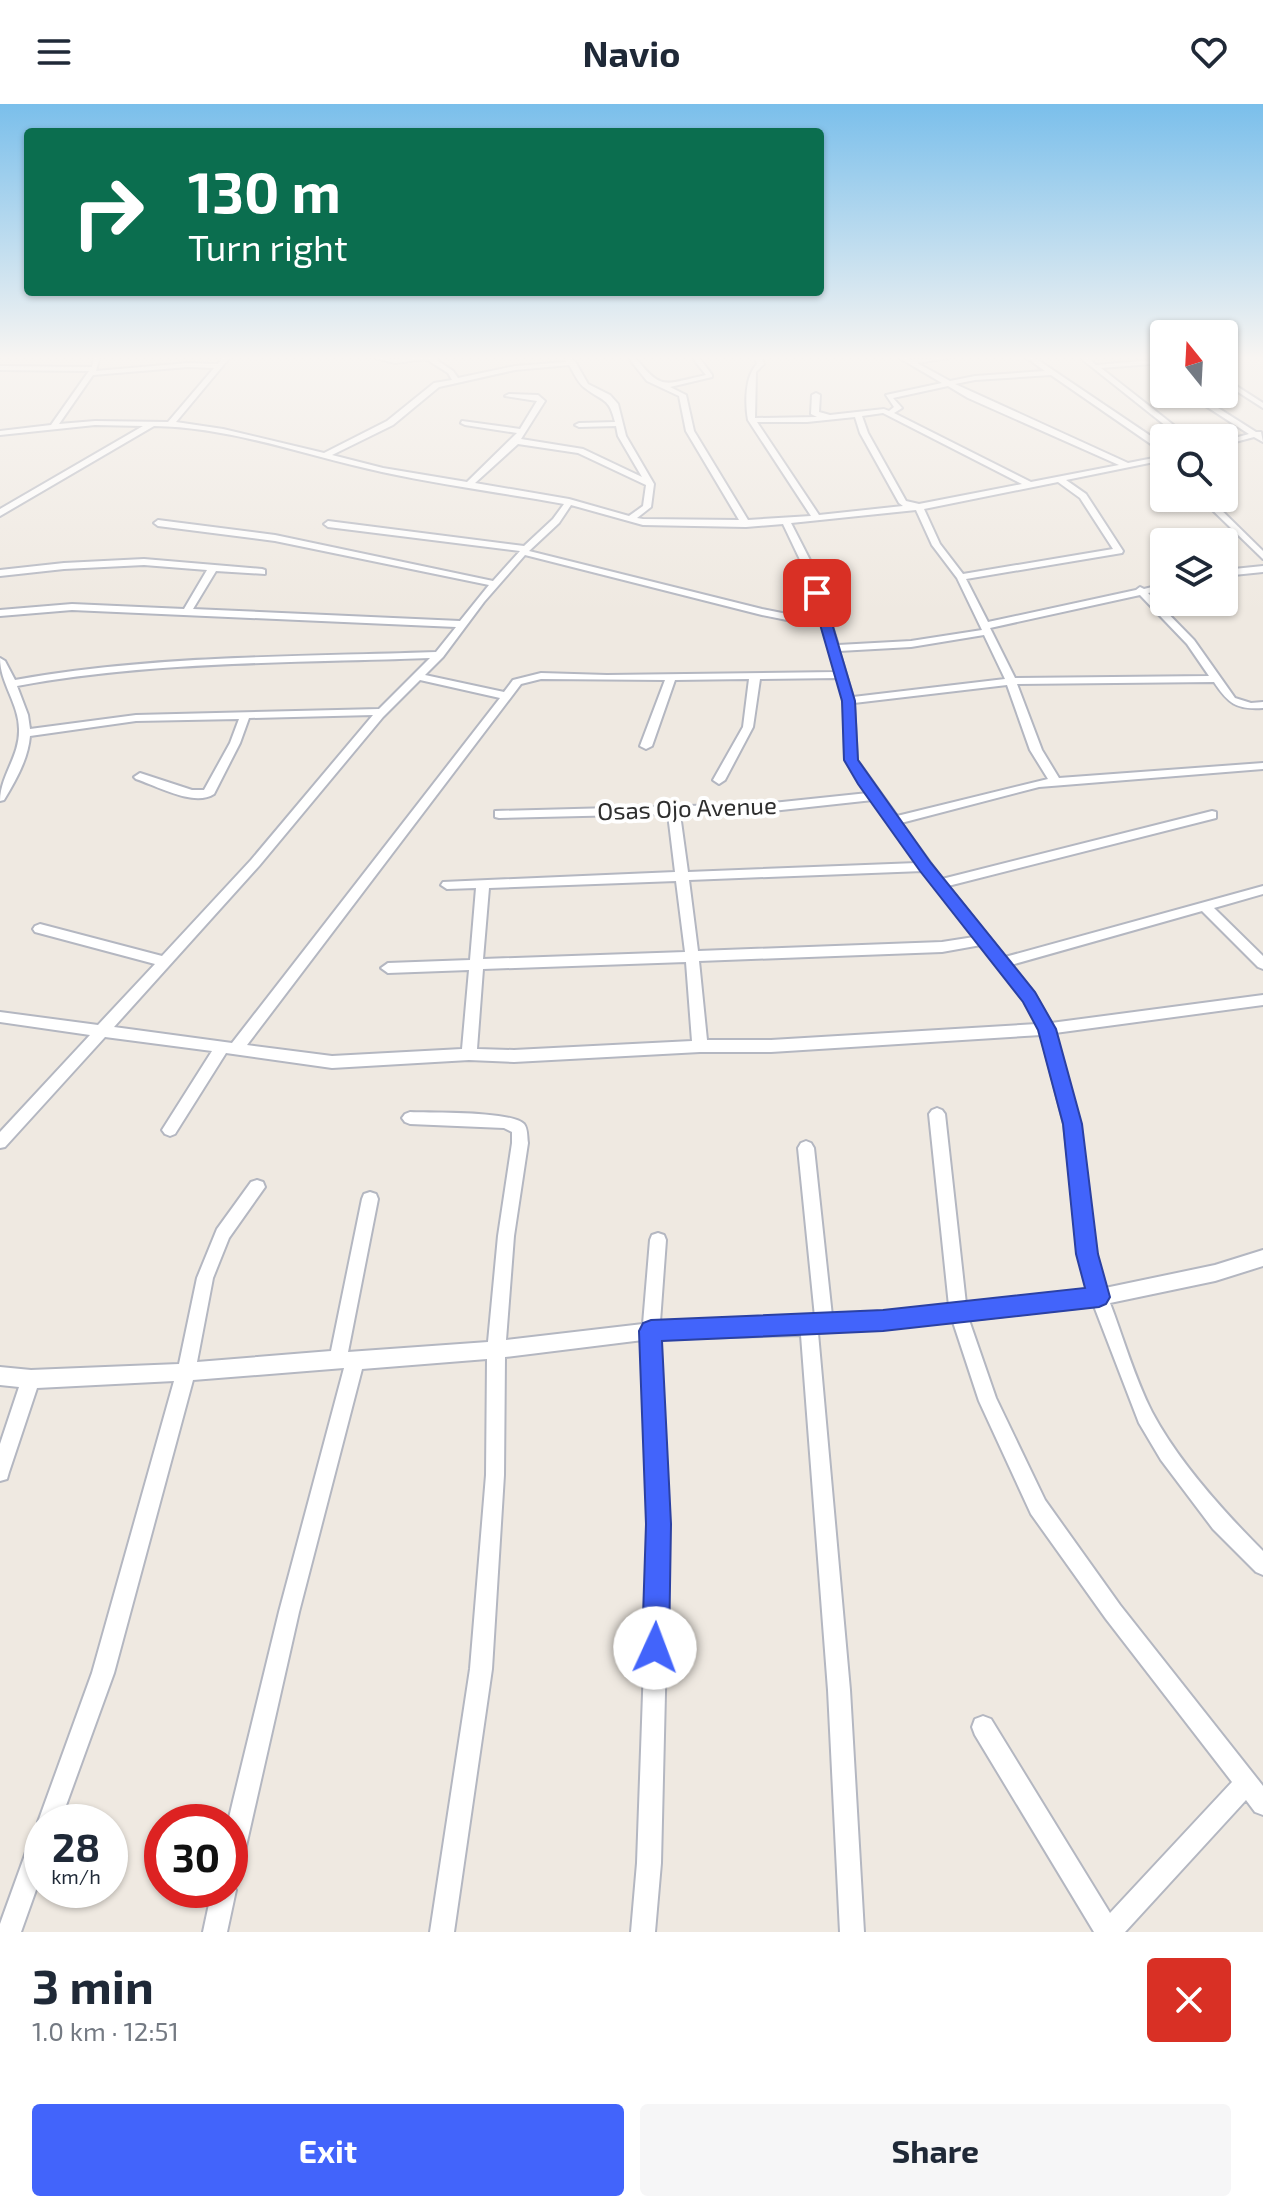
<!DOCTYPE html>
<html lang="en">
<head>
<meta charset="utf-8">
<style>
	:root { --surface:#fff; --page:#f6f6f7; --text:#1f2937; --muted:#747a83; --accent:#4264fb }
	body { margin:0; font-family:"Exo 2",sans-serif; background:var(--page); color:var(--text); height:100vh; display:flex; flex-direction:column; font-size:30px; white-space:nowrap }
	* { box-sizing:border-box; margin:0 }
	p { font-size:26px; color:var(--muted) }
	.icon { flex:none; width:44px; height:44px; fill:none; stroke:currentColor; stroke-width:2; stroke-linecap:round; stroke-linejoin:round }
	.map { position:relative; height:1828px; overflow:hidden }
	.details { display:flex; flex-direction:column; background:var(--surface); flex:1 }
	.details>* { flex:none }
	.guide { position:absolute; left:24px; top:24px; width:800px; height:168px; border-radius:8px; box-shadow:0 2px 6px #0004; background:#0b6e4f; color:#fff; overflow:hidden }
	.needle { width:52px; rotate:342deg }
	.controls { position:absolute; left:1150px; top:216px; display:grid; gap:16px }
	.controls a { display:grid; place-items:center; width:88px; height:88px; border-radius:8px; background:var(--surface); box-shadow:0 2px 6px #0004; font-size:40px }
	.speed { position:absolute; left:24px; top:1700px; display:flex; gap:16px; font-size:40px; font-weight:700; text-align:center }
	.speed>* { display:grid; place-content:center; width:104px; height:104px; border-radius:50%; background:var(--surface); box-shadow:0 2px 6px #0004; line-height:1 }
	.speed small { font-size:20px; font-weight:400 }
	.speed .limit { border:12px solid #d22; background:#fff; color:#111 }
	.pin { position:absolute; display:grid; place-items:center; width:68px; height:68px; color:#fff; margin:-34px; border-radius:16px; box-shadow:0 4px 12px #0006 }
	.me { position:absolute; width:88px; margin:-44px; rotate:2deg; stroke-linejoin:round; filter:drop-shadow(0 0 6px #0008) }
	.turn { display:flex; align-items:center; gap:28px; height:168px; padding:0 32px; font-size:36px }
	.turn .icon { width:104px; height:104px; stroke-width:2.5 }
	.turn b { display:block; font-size:56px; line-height:68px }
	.round { display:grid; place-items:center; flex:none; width:84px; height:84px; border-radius:8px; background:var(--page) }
	.summary { display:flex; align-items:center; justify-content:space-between; height:136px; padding:0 32px }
	h1 { font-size:48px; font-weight:700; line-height:60px }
	.primary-button { display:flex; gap:16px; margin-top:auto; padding:16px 32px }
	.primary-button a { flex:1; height:92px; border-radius:8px; background:var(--accent); color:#fff; font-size:32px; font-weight:700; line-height:92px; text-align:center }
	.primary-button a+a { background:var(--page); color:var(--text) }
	header { display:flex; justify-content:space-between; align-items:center; height:104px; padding:0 32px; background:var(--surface); font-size:36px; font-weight:700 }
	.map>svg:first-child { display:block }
</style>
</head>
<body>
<header><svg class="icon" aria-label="menu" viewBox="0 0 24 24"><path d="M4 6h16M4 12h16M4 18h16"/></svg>Navio<svg class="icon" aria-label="heart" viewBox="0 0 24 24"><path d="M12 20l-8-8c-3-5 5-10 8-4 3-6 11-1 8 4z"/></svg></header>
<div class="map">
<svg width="1263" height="1828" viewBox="0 0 1263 1828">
	<rect width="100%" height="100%" fill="#efe9e1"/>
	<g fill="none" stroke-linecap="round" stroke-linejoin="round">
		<defs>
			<g id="minor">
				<path d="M94,252H100L96,267L188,259L218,260L224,252H231L176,318L223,325L324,349L387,317L434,279L452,276L448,269L426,255L395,259L368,252L395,255L439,252L434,254L453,267L458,274L515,262L566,258L564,253L570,252L576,259L588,280L610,291L618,300L626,332L654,380L651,403L637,414L643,415L739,416L686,327L679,292L647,277L627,252H634C662,288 664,280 706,271L691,252H698L712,271V273L670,283L686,291L694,327L748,416L811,412L748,316C745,299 745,272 757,260L755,252H761L764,260L756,268L755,314L817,313L811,310L812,291L816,289L820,291L819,308L830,311L884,305L889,307L894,303L886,291L942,279L896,252H904L911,256L960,252L917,259L950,277L975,272L1045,267L1024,252H1032L1164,341V347H1161L1051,271L975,276L955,280L1128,359L1164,352V356L1066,376L1086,390L1123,447L1122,449L966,475L988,518L1136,486L1140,483L1144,485L1164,480V486L1148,489L1194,536L1235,594L1251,599L1263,598V604C1236,606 1228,599 1214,578L1017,580L1042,646L1059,674L1263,659V665L1039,683L901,719L942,775L1212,707L1216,708V714L948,782L1005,853L1263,782V790L1214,804L1263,852V865L1258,863L1202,807L1011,861L1034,889L1051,919L1263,891V901L1055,929L1080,1020L1095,1150L1105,1184L1215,1161L1263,1146V1162L1215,1177L1110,1199C1123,1233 1135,1275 1152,1308C1178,1357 1224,1408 1263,1447V1471L1256,1468L1213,1425L1161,1356L1139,1319L1094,1202L969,1216L996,1294L1045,1396L1120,1501L1263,1682V1711L1255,1708L1246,1696L1125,1828H1094L975,1631L972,1623L975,1615L983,1612L991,1615L1110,1809L1232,1678L1106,1515L1031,1410L979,1297L953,1218L818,1229L850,1586L864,1828H840L828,1586L801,1231L660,1235L669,1420L661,1759L655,1828H631L637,1759L649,1420L643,1236L505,1253L504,1371L492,1565L454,1828H430L470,1565L486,1371L487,1255L362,1265L299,1508L242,1760L238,1768L230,1772V1718H228L233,1697L279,1508L344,1264L193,1276L114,1569L60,1718H42V1769L21,1828H0V1820L30,1737L34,1729L41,1726L38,1718L92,1569L174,1277L37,1284L9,1368L7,1375L0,1377V1340L19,1283L0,1281V1263L31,1266L179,1260L197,1174L217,1125L251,1078L257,1076L263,1078L265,1083L229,1134L213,1174L197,1258L331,1247L362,1095L364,1090L370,1088L376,1090L378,1095L348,1248L488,1238L498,1132L512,1039V1028L504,1024L410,1020L405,1018L402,1014L405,1010L410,1008C432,1009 511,1007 524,1020C528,1025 527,1033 528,1039L514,1132L506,1236L643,1220L650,1136L652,1131L658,1129L664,1131L666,1136L660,1218L815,1213L798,1044L801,1039L806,1037L811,1039L814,1044L832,1212L949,1202L929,1010L932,1006L937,1004L942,1006L945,1010L966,1200L1089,1186L1079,1150L1064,1020L1041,931L771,948H700L514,958L469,956L332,964L226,949L175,1030L170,1032L165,1030L162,1026L212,947L105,933L5,1043L0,1044V1028L90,931L0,918V908L98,921L155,860L35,828L33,825L35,822L40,820L162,852L251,756L373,611L249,614L240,639L214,690C194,703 157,682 136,675L134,673L140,669L192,686H204L230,639L239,615L136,617L30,632C28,655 16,676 4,696L0,697C0,672 20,652 19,625C19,600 0,579 0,554L5,557L15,576C154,551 295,553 436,548L456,523L72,506L0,512V506L72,500L184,505L207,466L144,461L64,465L0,472V466L64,459L144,455L262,465L265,466V470L216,467L193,505L460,517L489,481L275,437L158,422L154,419L158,416L275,431L493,477L520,447L328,423L324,420L328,417L524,442L553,415L564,400C503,389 442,381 382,368C307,352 231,323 154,322L0,412V405L143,322L95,321L0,331V327L51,321L89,267L0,266V262L92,263ZM569,261C574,269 578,279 585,284C603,298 609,293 615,318L579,319L575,321L579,323L616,322L618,332L642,373L583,345L521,335L545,297L538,291L509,290L505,292L537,297L520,325L462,317L461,319L465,321L517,329L467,378L383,364L332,351L393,321L439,283L515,266ZM188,263L214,264L168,318L95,317L59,320L93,271ZM948,282L968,294L1119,361L1031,378L894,309L902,304L893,294ZM883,309L1022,380L919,400L906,397L868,329L862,312ZM855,313L860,329L899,399L903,402L819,411L757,318H807ZM518,340L578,349L646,381L643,402L629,412L569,395L475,379ZM1058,378L1080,394L1113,445L963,470L940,440L924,405ZM571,401L643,421L746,423L783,420L803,462L819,513H802L762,505L529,447L559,419ZM916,406L932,441L957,474L982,526L911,537L838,541L813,462L791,419ZM525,451L762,511L802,519H821L836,568L607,571L541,569L513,576L504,588L425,571L443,553L484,498ZM1140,491L1187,540L1209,572L1015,574L990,524ZM984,531L1005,575L853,593L839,547L911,543ZM430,554L379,605L136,611L30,625L28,611L17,582C154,557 292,559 430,554ZM838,574L844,597L845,656L868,689L763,700L495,707V713L499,714L668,710L675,768L443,778L441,781L447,785L476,784L470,856L388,859L381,864L388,869L469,866L462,945L332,952L247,941L521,580L541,575L665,576L640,642L646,645L652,642L675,576L749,575L743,623L713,676L719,680L725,676L753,623L760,575ZM420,576L500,594L232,939L114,923L259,762L383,613ZM1007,581L1030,646L1048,675L897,712L857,656L854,599ZM873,696L917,759L688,768L680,710L763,708ZM923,767L974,833L942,838L698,847L689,776ZM676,777L685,848L483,855L489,784ZM981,841L1024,897L1037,920L771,936H707L699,857L942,848ZM686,858L692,937L514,946L477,945L483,865Z"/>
				<polygon points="1078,252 1086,252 1096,261 1164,255 1164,259 1101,264 1190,334 1181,334"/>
				<polygon points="1224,274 1263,299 1263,304 1224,279"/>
				<polygon points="1187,290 1196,290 1256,328 1261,328 1263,338 1254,333 1224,341 1224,337 1249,330"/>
				<polygon points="1200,394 1209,394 1263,447 1263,455"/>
				<polygon points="1263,462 1263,468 1224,472 1224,466"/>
				<polygon points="230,1777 236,1786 227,1828 203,1828 212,1786 230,1786"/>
			</g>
		</defs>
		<!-- minor casing -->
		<use href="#minor" stroke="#b4b7c1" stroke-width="4"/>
		<!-- minor -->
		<use href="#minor" fill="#fff" fill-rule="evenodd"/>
	</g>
	<!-- sky -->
	<linearGradient id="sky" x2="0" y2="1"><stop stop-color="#7abfeb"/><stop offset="0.5" stop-color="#f8f5f2"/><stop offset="1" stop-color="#f8f5f2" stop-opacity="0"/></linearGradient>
	<rect width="1263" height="508" fill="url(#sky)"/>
	<!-- route -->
	<polygon fill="#4264fb" stroke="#2b41a3" stroke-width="2" points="817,485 823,489 855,597 858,656 931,759 1035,888 1056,925 1082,1020 1098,1150 1110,1193 1106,1200 1099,1203 883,1227 662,1237 671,1420 669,1544 665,1553 655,1557 646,1553 642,1544 646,1420 639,1227 643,1219 651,1216 883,1206 1085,1184 1076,1150 1063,1020 1038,926 1023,898 920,767 858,680 844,656 842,597 811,489"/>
	<g text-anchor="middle" stroke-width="8" stroke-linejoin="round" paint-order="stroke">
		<!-- street labels -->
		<g font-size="24" fill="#2e2e2e" stroke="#fff">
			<text transform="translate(687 705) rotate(-2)" y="8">Osas Ojo Avenue</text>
		</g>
	</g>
</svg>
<div class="controls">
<a><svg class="needle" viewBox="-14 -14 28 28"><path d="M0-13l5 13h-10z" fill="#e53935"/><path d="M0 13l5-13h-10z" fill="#747a83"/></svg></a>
<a><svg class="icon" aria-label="search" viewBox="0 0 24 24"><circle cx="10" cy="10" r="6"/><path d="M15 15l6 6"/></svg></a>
<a><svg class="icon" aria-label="layers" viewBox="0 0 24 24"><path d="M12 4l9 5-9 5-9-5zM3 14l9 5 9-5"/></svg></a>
</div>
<div class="speed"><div>28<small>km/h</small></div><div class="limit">30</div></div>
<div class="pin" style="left:817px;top:489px;background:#d93025"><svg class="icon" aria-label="arrive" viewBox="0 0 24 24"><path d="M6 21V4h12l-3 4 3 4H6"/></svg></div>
<svg class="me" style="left:655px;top:1544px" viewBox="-20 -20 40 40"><circle r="19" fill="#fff"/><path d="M0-13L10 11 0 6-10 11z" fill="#4264fb"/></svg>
<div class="guide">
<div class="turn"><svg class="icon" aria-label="right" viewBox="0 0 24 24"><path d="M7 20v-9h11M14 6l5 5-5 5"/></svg><div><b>130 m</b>Turn right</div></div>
</div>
</div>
<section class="details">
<div class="summary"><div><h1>3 min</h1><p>1.0 km · 12:51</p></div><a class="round" style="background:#d93025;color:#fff"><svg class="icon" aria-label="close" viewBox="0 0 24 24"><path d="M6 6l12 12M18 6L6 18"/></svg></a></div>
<div class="primary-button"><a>Exit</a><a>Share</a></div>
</section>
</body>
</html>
